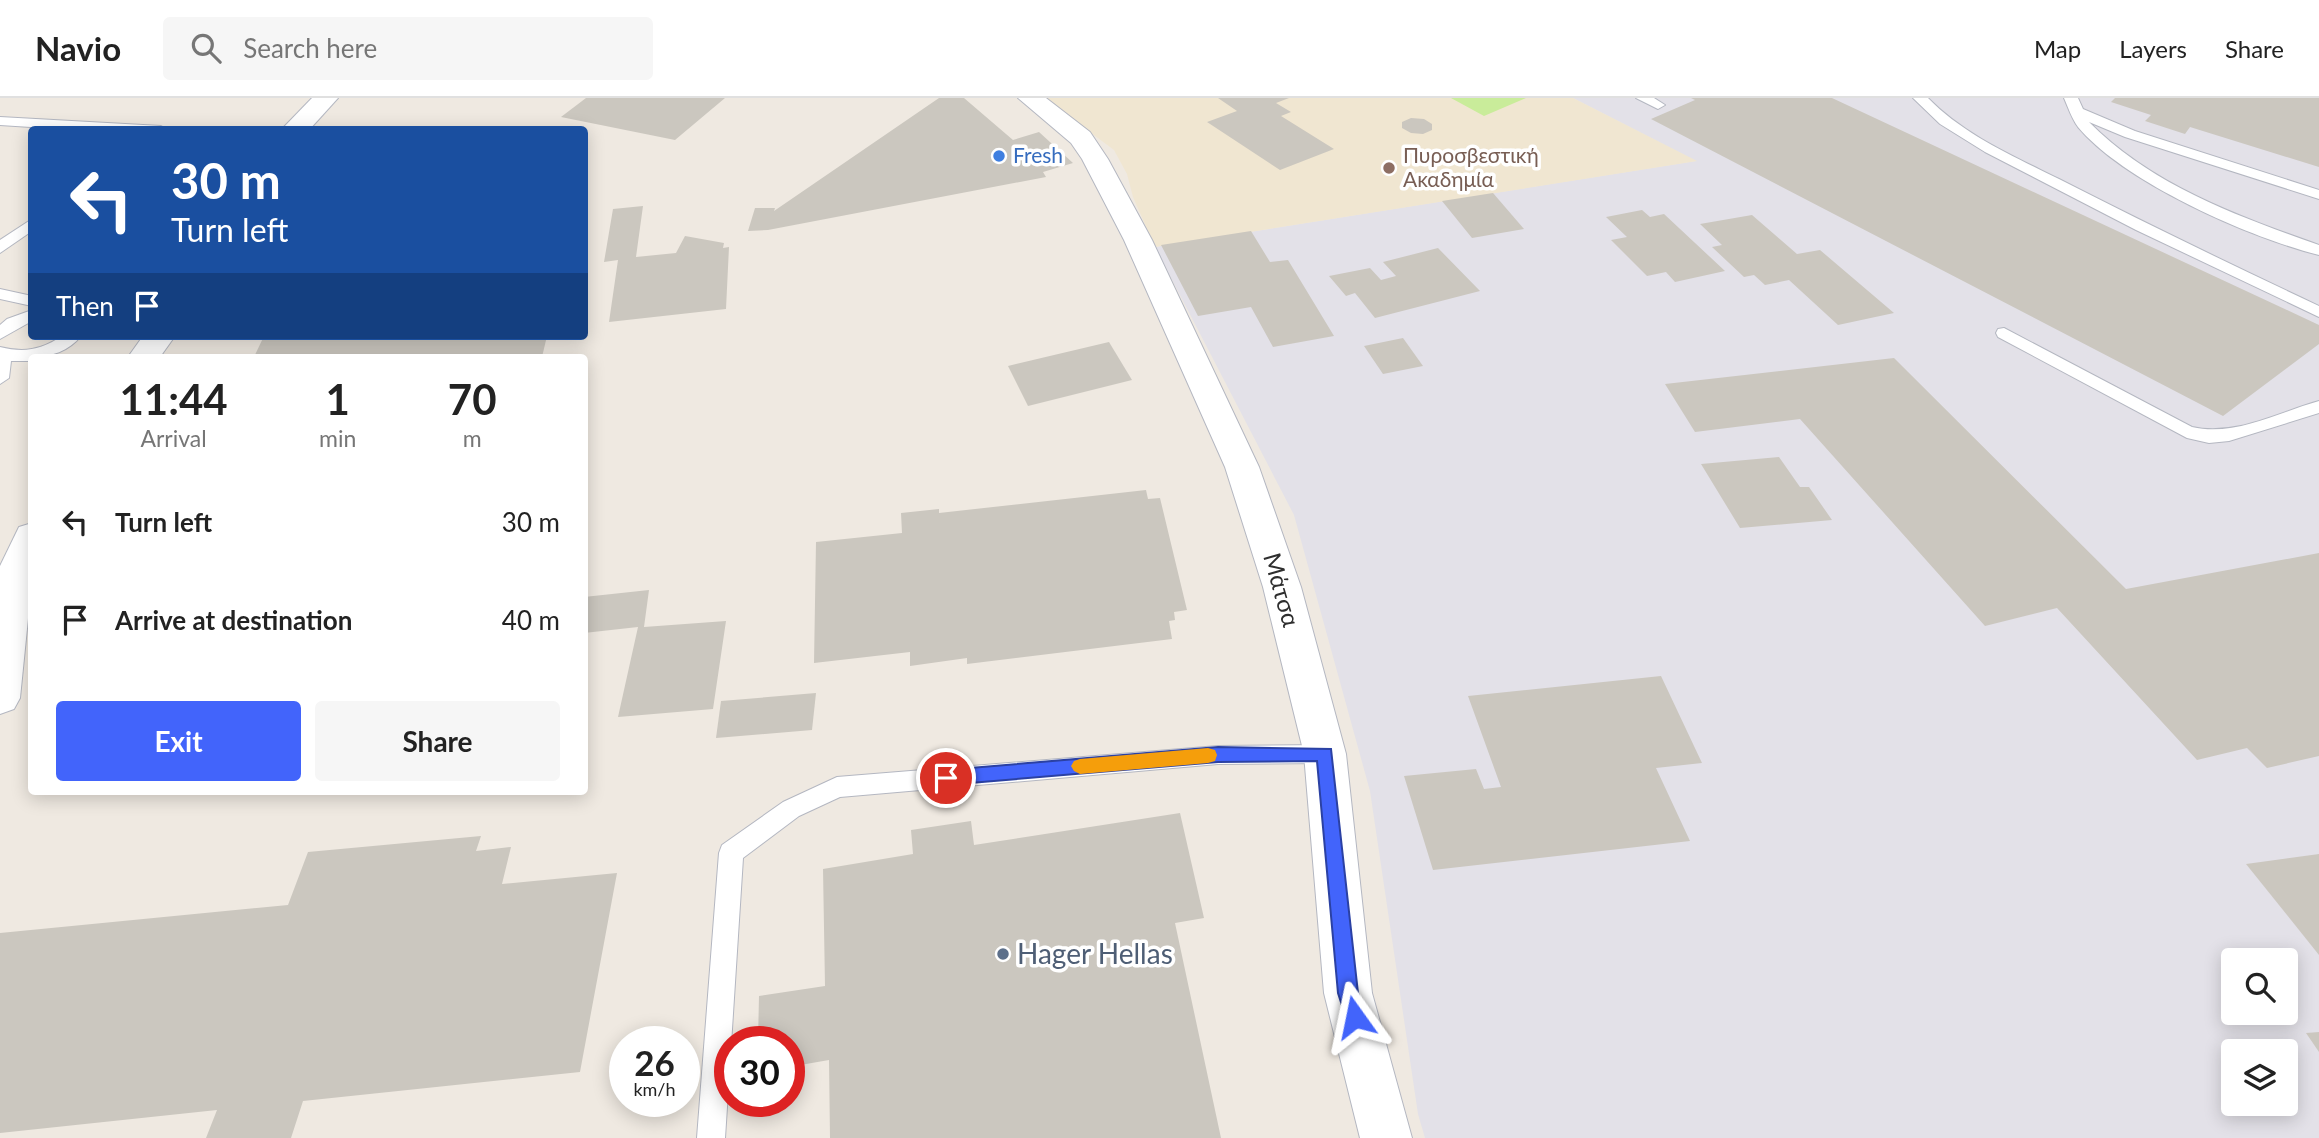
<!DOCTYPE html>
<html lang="en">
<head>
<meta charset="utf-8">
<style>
	:root { --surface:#fff; --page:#f6f6f6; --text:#222; --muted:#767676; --line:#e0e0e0; --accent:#4264fb }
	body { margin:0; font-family:Lato,sans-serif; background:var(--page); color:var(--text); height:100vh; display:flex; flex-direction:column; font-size:26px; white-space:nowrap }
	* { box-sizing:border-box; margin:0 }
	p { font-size:23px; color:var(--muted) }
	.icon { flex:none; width:38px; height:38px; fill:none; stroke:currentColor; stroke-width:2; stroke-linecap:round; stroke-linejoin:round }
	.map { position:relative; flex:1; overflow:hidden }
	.details { position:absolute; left:28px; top:256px; width:560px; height:441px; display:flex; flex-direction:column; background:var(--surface); border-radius:7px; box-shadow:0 4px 18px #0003 }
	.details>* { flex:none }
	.top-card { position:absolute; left:28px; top:28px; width:560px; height:214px; border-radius:7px; box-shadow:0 4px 18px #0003; background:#1a4fa0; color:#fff; overflow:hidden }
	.fabs { position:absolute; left:2221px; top:850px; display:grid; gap:14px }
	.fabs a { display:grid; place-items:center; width:77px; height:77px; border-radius:7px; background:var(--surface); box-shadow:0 4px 18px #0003; font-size:35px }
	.speed { position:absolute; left:609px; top:928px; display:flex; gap:14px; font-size:35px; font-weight:700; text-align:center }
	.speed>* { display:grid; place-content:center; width:91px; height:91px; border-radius:50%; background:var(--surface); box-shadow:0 4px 18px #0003; line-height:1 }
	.speed small { font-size:18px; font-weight:400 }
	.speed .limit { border:10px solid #d22; background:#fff; color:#111 }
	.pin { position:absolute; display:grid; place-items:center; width:60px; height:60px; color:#fff; margin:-30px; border:4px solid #fff; border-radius:50%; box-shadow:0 2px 7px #0007 }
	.me { position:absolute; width:77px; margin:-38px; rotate:348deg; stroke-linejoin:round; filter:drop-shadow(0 0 5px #0008) }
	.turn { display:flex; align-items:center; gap:24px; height:147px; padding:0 28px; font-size:32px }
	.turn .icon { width:91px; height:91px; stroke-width:2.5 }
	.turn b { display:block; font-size:49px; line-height:60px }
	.then { display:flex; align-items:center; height:66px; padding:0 28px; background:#0003; gap:14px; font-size:26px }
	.eta { display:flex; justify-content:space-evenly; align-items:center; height:119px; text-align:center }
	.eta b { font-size:42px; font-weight:700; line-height:49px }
	.primary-button { display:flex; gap:14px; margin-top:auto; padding:14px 28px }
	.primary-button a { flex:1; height:80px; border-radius:7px; background:var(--accent); color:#fff; font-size:28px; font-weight:700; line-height:80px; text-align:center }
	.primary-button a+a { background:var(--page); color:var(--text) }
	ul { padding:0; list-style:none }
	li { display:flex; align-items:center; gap:21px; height:98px; padding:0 28px }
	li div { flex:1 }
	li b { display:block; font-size:26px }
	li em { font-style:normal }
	header { display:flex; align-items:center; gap:42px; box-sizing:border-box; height:98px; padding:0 35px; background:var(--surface); border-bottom:2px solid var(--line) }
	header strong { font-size:33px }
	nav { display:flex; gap:38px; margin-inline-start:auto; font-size:24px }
	.search { width:490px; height:63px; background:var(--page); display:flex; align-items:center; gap:18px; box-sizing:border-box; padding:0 24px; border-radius:7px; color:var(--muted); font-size:26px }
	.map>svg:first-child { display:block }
</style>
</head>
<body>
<header>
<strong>Navio</strong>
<div class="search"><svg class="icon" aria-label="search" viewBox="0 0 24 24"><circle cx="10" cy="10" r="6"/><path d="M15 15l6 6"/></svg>Search here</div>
<nav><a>Map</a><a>Layers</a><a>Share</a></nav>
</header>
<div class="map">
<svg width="2319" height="1040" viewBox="0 0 2319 1040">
	<rect width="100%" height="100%" fill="#efe9e1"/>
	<!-- industrial -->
	<path fill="#e3e1e8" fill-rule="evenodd" d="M1573,0H2319V1040H1425L1418,1016L1370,693L1294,417L1155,149L1696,63ZM2233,863H2286V915H2233ZM2233,954H2286V1006H2233Z"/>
	<!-- education -->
	<polygon fill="#f0e6d1" points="1044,0 1573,0 1697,63 1155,149 1133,99 1127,76 1114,52"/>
	<!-- pitch -->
	<polygon fill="#c9ec9a" points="1451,0 1526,0 1484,18"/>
	<!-- building -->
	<g fill="#cbc7bf">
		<polygon points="586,0 725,0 675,42 561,19"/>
		<polygon points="939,0 964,0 1013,42 1039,34 1073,65 1043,74 1046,79 768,132 748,133 755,110 775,110 774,113"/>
		<polygon points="1218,0 1289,0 1276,5 1291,14 1281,18 1334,51 1280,72 1207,24 1237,13"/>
		<polygon points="1691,0 1832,0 2319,227 2319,246 2223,318 1651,21 1695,2"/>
		<polygon points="2115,0 2319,0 2319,69 2190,29 2185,36 2145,23 2151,17 2111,4"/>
		<polygon points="1411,20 1424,21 1432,26 1432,32 1423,36 1411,35 1402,30 1402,24"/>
		<polygon points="1493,95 1524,131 1472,140 1442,103"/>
		<polygon points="643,108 636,159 676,155 685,138 724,145 723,150 729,149 726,211 609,224 618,162 604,164 613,111"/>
		<polygon points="1642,112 1650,119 1664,116 1725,173 1675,184 1666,174 1647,178 1611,142 1627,139 1606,119"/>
		<polygon points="1752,117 1797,156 1820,152 1894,215 1838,227 1789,182 1765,187 1754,177 1744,179 1712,149 1722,147 1700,126"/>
		<polygon points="1251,133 1270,164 1288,162 1334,238 1273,249 1251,209 1198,218 1161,147"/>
		<polygon points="1438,150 1480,193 1375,220 1355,195 1346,198 1329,178 1370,170 1381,182 1396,178 1383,164"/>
		<polygon points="264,238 547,238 542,259 254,259"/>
		<polygon points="1403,240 1423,268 1383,276 1364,248"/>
		<polygon points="1109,244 1132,282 1028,308 1008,268"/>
		<polygon points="1894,260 2126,491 2319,455 2319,658 2267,670 2247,650 2197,662 2057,510 1985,528 1800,321 1695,334 1665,286"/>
		<polygon points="1779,359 1800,389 1809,389 1832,422 1740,430 1701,366"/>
		<polygon points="1146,392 1148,401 1160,400 1187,512 1174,514 1175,522 1169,523 1172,541 967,566 967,560 910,568 910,554 814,565 816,444 902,435 901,415 939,411 939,415"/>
		<polygon points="649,492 644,529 726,523 713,611 618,619 638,529 584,535 584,499"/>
		<polygon points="1661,578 1702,665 1656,670 1690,743 1433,772 1404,678 1476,671 1484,691 1501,689 1468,598"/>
		<polygon points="816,595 812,632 716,640 721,603"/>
		<polygon points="1180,715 1204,820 1175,825 1221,1040 830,1040 829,962 789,969 789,943 758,943 759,898 825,888 823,771 913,756 911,732 971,723 974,747"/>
		<polygon points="481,738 476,753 511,749 502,786 617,775 580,974 303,1003 291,1040 206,1040 217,1012 0,1035 0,835 288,807 308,754"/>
		<polygon points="2319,756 2319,857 2246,766"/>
		<polygon points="2319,934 2319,954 2306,935"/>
	</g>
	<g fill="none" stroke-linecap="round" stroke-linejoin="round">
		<defs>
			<g id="lane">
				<polygon points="1636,0 1654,0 1665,7 1658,11"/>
				<path d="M1913,0H1928C1964,37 2013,58 2059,81C2145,125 2232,167 2319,208V219L2136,132L1985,54L1940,26Z"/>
				<path d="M2064,0H2078L2083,11L2135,33L2319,92V101L2125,39L2089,24C2151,87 2237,118 2319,147V157C2250,140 2124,84 2078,29C2072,21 2068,9 2064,0Z"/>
				<polygon points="0,19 161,28 168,32 77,32 0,27"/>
				<polygon points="32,121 32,133 0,155 0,142"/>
				<polygon points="0,191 32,198 32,208 0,201"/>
				<polygon points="32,212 32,223 0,241 0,227 7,221"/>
				<path d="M2004,230L2192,329C2235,339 2279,314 2319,303V315L2229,343L2209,345L2187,340L1998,239L1996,235L1998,231Z"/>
				<path d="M62,238H81C69,253 51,259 32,259V263H11L9,280L0,286V249C24,255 41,252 62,238Z"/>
				<polygon points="1325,647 1333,649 1336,656 1333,663 1325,665 1218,666 840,699 799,718 743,760 725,1040 697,1040 719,755 722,747 783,704 837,679 1218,648"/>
			</g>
			<g id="street">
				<polygon points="312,0 338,0 309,32 281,32"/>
				<polygon points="1018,0 1046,0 1090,34 1108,61 1152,142 1259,369 1301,489 1346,656 1372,895 1412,1040 1360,1040 1324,895 1304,656 1263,489 1225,369 1124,142 1082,61 1071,45"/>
				<polygon points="143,238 175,238 160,259 128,259"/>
				<polygon points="32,425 32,481 20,600 14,611 0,616 0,468 19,429"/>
			</g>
		</defs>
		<!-- lane casing -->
		<use href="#lane" stroke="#b4b7c1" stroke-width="2"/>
		<!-- street casing -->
		<use href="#street" stroke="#b4b7c1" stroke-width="2"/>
		<!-- lane -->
		<use href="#lane" fill="#fff" fill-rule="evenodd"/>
		<!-- street -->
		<use href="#street" fill="#fff" fill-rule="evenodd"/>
	</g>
	<!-- route -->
	<polygon fill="#4264fb" stroke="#2b41a3" stroke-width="2" points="1218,649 1331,651 1358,895 1365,919 1362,926 1355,929 1348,926 1338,895 1317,663 1218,664 946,687 940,685 937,680 940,674 946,672"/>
	<!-- slow -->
	<polygon fill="#f59e0b" points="1208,650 1215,652 1217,657 1215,663 1208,665 1080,676 1074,673 1071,668 1074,663 1080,661"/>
	<!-- markers -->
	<circle fill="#3f7fe0" stroke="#fff" stroke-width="2.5" cx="999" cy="58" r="7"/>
	<circle fill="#8d6e63" stroke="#fff" stroke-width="2.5" cx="1389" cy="70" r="7"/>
	<circle fill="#5c6f8a" stroke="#fff" stroke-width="2.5" cx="1003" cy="856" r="7"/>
	<g text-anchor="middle" stroke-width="7" stroke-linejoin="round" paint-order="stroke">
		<!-- far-shop labels -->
		<g font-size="21" fill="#366cbe" stroke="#fff" text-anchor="start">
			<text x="1013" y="65">Fresh</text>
		</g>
		<!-- far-education labels -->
		<g font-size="21" fill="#785e54" stroke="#fff" text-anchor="start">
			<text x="1403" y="65">Πυροσβεστική<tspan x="1403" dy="24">Ακαδημία</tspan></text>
		</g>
		<!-- street labels -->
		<g font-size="24" fill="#2e2e2e" stroke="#fff">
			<text transform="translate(1281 492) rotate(74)" y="8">Μάτσα</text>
		</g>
		<!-- near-service labels -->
		<g font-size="28" fill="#4e5e75" stroke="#fff" text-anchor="start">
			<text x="1017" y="866">Hager Hellas</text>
		</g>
	</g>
</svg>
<div class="fabs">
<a><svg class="icon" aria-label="search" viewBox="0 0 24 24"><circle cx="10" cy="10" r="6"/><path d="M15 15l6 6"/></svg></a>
<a><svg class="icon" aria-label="layers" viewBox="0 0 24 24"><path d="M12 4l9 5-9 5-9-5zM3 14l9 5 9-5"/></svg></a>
</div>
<div class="speed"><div>26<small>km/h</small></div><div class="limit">30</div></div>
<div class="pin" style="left:946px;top:680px;background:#d93025"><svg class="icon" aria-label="arrive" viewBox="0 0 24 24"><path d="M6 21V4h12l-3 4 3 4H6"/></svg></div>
<svg class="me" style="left:1355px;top:919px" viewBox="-20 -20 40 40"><path d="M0-17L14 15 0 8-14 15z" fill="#4264fb" stroke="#fff" stroke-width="4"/></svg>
<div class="top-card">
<div class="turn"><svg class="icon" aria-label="left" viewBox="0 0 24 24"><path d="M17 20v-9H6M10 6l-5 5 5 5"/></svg><div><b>30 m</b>Turn left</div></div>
<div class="then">Then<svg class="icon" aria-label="arrive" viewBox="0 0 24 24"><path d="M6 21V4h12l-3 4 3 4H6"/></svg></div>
</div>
<section class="details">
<div class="eta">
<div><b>11:44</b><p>Arrival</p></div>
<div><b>1</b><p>min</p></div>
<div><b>70</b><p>m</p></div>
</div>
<ul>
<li><svg class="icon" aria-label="left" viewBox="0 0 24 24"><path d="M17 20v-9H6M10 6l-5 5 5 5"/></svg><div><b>Turn left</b></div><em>30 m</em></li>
<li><svg class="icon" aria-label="arrive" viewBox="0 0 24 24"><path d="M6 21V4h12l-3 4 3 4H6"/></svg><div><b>Arrive at destination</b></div><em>40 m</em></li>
</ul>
<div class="primary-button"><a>Exit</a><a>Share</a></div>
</section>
</div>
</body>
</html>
